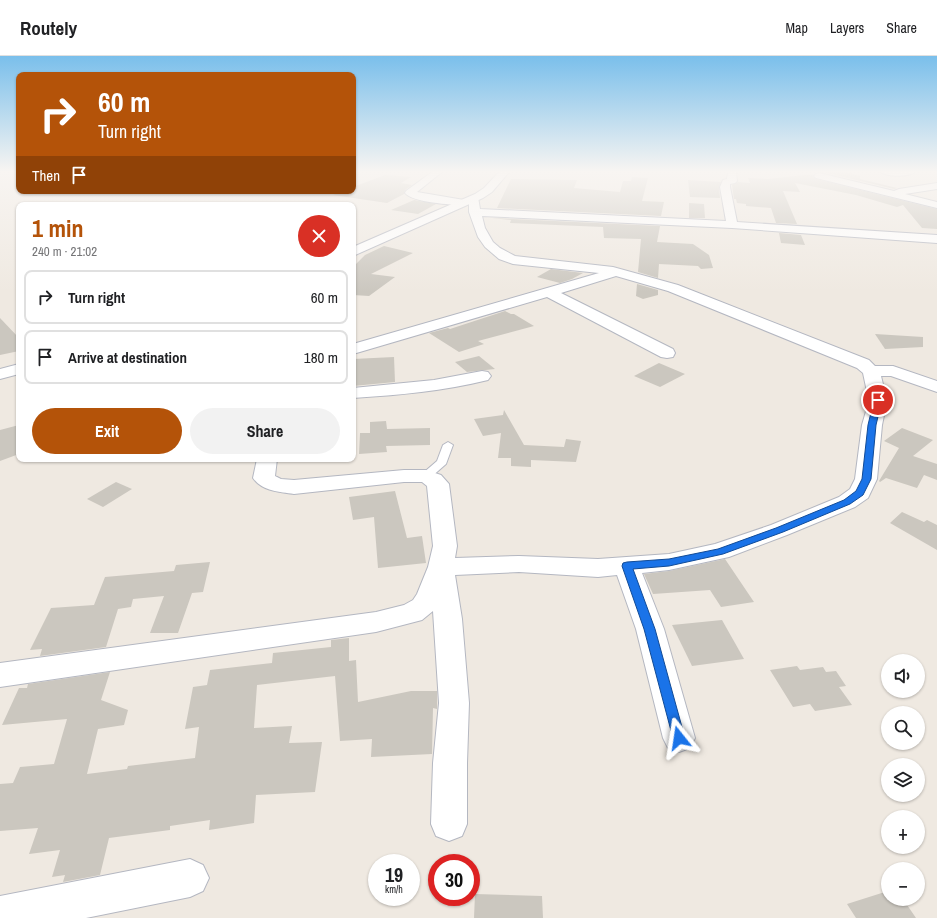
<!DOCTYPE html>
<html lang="en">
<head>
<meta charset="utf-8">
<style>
	:root { --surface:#fff; --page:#f2f2f2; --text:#202124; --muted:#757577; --line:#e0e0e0; --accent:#b45309 }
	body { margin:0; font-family:"Archivo Narrow",sans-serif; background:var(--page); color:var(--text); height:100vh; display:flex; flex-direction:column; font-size:15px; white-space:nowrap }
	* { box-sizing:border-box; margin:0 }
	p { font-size:13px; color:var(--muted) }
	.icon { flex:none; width:22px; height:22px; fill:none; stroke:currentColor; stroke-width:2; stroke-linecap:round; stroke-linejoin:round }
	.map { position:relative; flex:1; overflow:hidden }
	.side { position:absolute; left:16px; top:146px; width:340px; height:260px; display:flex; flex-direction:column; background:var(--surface); border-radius:8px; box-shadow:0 1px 3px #0004 }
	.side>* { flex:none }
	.banner { position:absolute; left:16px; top:16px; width:340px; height:122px; border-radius:8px; box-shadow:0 1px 3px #0004; background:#b45309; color:#fff; overflow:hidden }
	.buttons { position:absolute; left:881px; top:598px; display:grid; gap:8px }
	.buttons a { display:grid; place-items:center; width:44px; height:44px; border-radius:50%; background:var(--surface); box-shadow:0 1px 3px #0004; font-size:20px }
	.speed { position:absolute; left:368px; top:798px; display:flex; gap:8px; font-size:20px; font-weight:700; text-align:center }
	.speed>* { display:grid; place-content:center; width:52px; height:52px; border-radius:50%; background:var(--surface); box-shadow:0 1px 3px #0004; line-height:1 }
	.speed small { font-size:10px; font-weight:400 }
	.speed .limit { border:6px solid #d22; background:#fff; color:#111 }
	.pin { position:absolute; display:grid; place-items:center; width:34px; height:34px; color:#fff; margin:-17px; border:2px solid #fff; border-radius:50%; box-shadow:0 1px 4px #0007 }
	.me { position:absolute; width:44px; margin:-22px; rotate:345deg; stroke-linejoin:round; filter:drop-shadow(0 0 3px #0008) }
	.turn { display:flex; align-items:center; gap:14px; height:84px; padding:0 16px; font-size:18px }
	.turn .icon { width:52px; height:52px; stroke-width:2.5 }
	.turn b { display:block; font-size:28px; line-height:34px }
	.then { display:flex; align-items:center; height:38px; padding:0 16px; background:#0003; gap:8px; font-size:15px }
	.round { display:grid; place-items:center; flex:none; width:42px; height:42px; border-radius:21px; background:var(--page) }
	.overview { display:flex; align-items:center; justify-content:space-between; height:68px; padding:0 16px }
	h1 { font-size:24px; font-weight:700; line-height:30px; color:var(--accent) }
	.action { display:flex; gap:8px; margin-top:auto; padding:8px 16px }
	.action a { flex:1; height:46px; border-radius:24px; background:var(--accent); color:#fff; font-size:16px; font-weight:700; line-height:46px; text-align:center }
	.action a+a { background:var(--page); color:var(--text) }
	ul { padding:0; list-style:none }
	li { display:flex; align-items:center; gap:12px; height:54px; margin:0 8px 6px; padding:0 8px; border:2px solid var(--line); border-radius:8px }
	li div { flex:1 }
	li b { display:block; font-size:15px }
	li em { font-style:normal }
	header { display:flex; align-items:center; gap:24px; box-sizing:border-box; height:56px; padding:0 20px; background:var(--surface); border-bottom:1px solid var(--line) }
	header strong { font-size:19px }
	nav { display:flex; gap:22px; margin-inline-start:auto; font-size:14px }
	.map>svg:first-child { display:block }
</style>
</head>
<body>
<header>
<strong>Routely</strong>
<nav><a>Map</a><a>Layers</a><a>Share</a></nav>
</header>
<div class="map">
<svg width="937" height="862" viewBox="0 0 937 862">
	<rect width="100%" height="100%" fill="#efe9e1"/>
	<!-- building -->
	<g fill="#cbc7bf">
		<polygon points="823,116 846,116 860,120 860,123 897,132 894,133"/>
		<polygon points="814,118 812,120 816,123 937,153 937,173 922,172 903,149 897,151 856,139 795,127 800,136 783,135 797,168 776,167 771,152 746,150 746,148 737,147 736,143 734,143 732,129 738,126 750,127 748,122 768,123"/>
		<polygon points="385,119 411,121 401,127 412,129 405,134 404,138 387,147 333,139 343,135 353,135 353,131"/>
		<polygon points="632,121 648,122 642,145 664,146 661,160 497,152 511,123 577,124 574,132 620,136 623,125 631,125"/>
		<polygon points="688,124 721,126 719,131 720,142 690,141"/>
		<polygon points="414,144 436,148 418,158 391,154"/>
		<polygon points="689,147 704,148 705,162 689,162"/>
		<polygon points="492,162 660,170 657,186 693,188 709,199 713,212 701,213 698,210 659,208 658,222 638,216 641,183 604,182 603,171 510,167 511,164"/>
		<polygon points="779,177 801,179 805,189 781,187"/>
		<polygon points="384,190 413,197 371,218 395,221 369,240 353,239 353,211 365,199"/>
		<polygon points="551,213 583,217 572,223 560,227 537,221"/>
		<polygon points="637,228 658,234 658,239 643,243 636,240"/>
		<polygon points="505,255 511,258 514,258 534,270 478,285 484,288 459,296 429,277 448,272 450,273"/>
		<polygon points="0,262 19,282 19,295 0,299"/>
		<polygon points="875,278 923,281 923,291 885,293"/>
		<polygon points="479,300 495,313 467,316 455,306"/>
		<polygon points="394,301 395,326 353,330 353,303"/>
		<polygon points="659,307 685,318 660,331 634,320"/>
		<polygon points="504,354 524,389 564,391 566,383 581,385 576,406 531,404 531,411 511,410 511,402 498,402 501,377 483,380 474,363 503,359"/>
		<polygon points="386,365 387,373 430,372 430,389 386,390 387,396 359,398 360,377 370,377 370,366"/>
		<polygon points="19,369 19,398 0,405 0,374"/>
		<polygon points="902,372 933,384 913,400 937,408 937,424 924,419 917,432 886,422 880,426 879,425 899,392 884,385"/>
		<polygon points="116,426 132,433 103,451 87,443"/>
		<polygon points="395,435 407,482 422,480 426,507 378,512 374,461 353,464 349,441"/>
		<polygon points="902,456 924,466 927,464 937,469 937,494 890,467"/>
		<polygon points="725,503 754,546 721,551 710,534 653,538 644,518 669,515"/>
		<polygon points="210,506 203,536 192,537 178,577 150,577 164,540 133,543 131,551 118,553 106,591 40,600 42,593 30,594 51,552 94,549 105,521 174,515 176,509"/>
		<polygon points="722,564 744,603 692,610 672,569"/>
		<polygon points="349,582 349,605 356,604 358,646 411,635 437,635 437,653 433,652 432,698 371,701 372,683 340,685 335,620 257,629 254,672 292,670 289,687 322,686 315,736 256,739 254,767 209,774 210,764 170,770 170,774 109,782 100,819 63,826 65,819 52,821 60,794 29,798 38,772 0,775 0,728 13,727 20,711 54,708 67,663 2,669 19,632 27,632 28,628 110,616 101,644 128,654 124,669 98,673 87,718 127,713 128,710 195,702 199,671 185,673 193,631 207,629 210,614 272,607 273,597 331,591 331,584"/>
		<polygon points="797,610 800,614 823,611 826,616 836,615 846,630 839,631 852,649 815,655 810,648 793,651 770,614"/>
		<polygon points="888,835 888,843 903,843 916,862 856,862 847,848"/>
		<polygon points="475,838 542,840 543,862 474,862"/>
	</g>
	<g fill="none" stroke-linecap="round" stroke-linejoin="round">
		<defs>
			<polygon id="service" points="448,386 453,389 446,408 430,422 422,422 421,420 422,418 437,405 443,389"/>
			<g id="minor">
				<path d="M432,116H442L417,136L464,144L469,147L470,141H478L480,153L726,165L720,131L723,124L727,123L728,116H736L737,125L735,127L730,128V131L737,166L937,179V187L732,172L482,160L485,172L493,186L500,192L515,200L613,211L678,229L869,304L875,310H893L937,325V336L891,320H881L887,345L882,369L877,423L868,442L855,451L787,479L729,501L669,514L642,517L664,573L695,682L690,692L679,696L668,692L663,682L636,573L617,519L598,521L519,516L455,519L462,563L469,647L467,707V768L462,780L449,785L436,780L431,768L433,707L439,647L433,555L422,564L376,576L0,631V607L376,556L404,549L413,544L417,538L428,511L433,490L427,430L422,426H404L294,438C279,436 262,435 253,422L257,403H277L275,420L281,423L294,424L404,414H426L441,419L449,428L457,490L455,502L519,500L598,503L669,498L715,488L771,469L839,441L850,433L855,423L862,369L869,345L863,317L857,312L668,235L616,220L561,237L673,293L675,297L673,301L667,302L661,301L547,241L353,298V288L599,217L513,208L499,203L485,191L478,181L469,156V147L464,150C451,148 413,147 405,137L406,135Z"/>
				<path d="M881,116H915C909,121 887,121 881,116Z"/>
				<polygon points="819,117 894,135 899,133 937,127 937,133 905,138 937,146 937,152 816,122 814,120 816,118"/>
				<path d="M482,315L488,316L491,320L488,324C444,335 399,339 353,342V332L434,324Z"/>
				<polygon points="190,803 203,809 209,822 203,835 190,841 86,862 0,862 0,840"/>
			</g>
			<g id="tertiary">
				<polygon points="499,116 509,116 492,136 483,142 353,200 353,191 475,138 484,132"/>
				<polygon points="19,308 19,318 0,323 0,313"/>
			</g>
		</defs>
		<!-- service casing -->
		<use href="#service" stroke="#b4b7c1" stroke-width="2"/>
		<!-- minor casing -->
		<use href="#minor" stroke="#b4b7c1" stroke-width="2"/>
		<!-- tertiary casing -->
		<use href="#tertiary" stroke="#b4b7c1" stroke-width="2"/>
		<!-- service -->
		<use href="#service" fill="#fff" fill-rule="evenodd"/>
		<!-- minor -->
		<use href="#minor" fill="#fff" fill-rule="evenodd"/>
		<!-- tertiary -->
		<use href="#tertiary" fill="#fff" fill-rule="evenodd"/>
	</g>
	<!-- sky -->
	<linearGradient id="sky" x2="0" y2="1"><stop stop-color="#7abfeb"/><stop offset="0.49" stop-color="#f8f5f2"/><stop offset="1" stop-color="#f8f5f2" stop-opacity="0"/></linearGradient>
	<rect width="937" height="236" fill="url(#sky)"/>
	<!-- route -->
	<polygon fill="#1a73e8" stroke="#114b97" points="878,342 882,344 876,369 871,423 863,439 850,448 783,476 723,498 669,510 633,513 655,573 685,682 683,686 679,688 674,686 644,573 622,510 623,507 627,506 669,503 718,493 776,472 844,444 856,435 862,423 868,369 874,344"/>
</svg>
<div class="buttons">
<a><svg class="icon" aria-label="sound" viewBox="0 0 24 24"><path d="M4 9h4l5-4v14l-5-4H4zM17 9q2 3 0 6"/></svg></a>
<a><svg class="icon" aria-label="search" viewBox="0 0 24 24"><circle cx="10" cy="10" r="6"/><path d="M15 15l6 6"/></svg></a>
<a><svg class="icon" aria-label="layers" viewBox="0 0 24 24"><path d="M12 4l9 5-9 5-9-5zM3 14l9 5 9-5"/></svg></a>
<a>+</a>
<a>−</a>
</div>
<div class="speed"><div>19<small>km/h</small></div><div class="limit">30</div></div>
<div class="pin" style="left:878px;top:344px;background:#d93025"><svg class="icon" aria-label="arrive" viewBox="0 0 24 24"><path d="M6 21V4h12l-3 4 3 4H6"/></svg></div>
<svg class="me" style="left:679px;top:682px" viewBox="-20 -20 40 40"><path d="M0-17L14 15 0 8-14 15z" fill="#1a73e8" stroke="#fff" stroke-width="4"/></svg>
<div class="banner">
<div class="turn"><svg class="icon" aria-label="right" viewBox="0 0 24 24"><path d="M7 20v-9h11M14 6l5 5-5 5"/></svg><div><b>60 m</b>Turn right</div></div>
<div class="then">Then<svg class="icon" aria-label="arrive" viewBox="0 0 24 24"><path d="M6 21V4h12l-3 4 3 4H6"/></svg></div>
</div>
<section class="side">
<div class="overview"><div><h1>1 min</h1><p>240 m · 21:02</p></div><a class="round" style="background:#d93025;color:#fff"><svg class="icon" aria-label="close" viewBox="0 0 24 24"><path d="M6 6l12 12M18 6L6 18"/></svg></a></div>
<ul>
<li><svg class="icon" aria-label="right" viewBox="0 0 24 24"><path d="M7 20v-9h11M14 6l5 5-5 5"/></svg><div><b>Turn right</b></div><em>60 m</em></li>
<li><svg class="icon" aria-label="arrive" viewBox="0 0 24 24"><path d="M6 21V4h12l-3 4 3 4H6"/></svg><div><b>Arrive at destination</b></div><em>180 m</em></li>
</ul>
<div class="action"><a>Exit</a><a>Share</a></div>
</section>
</div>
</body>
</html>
